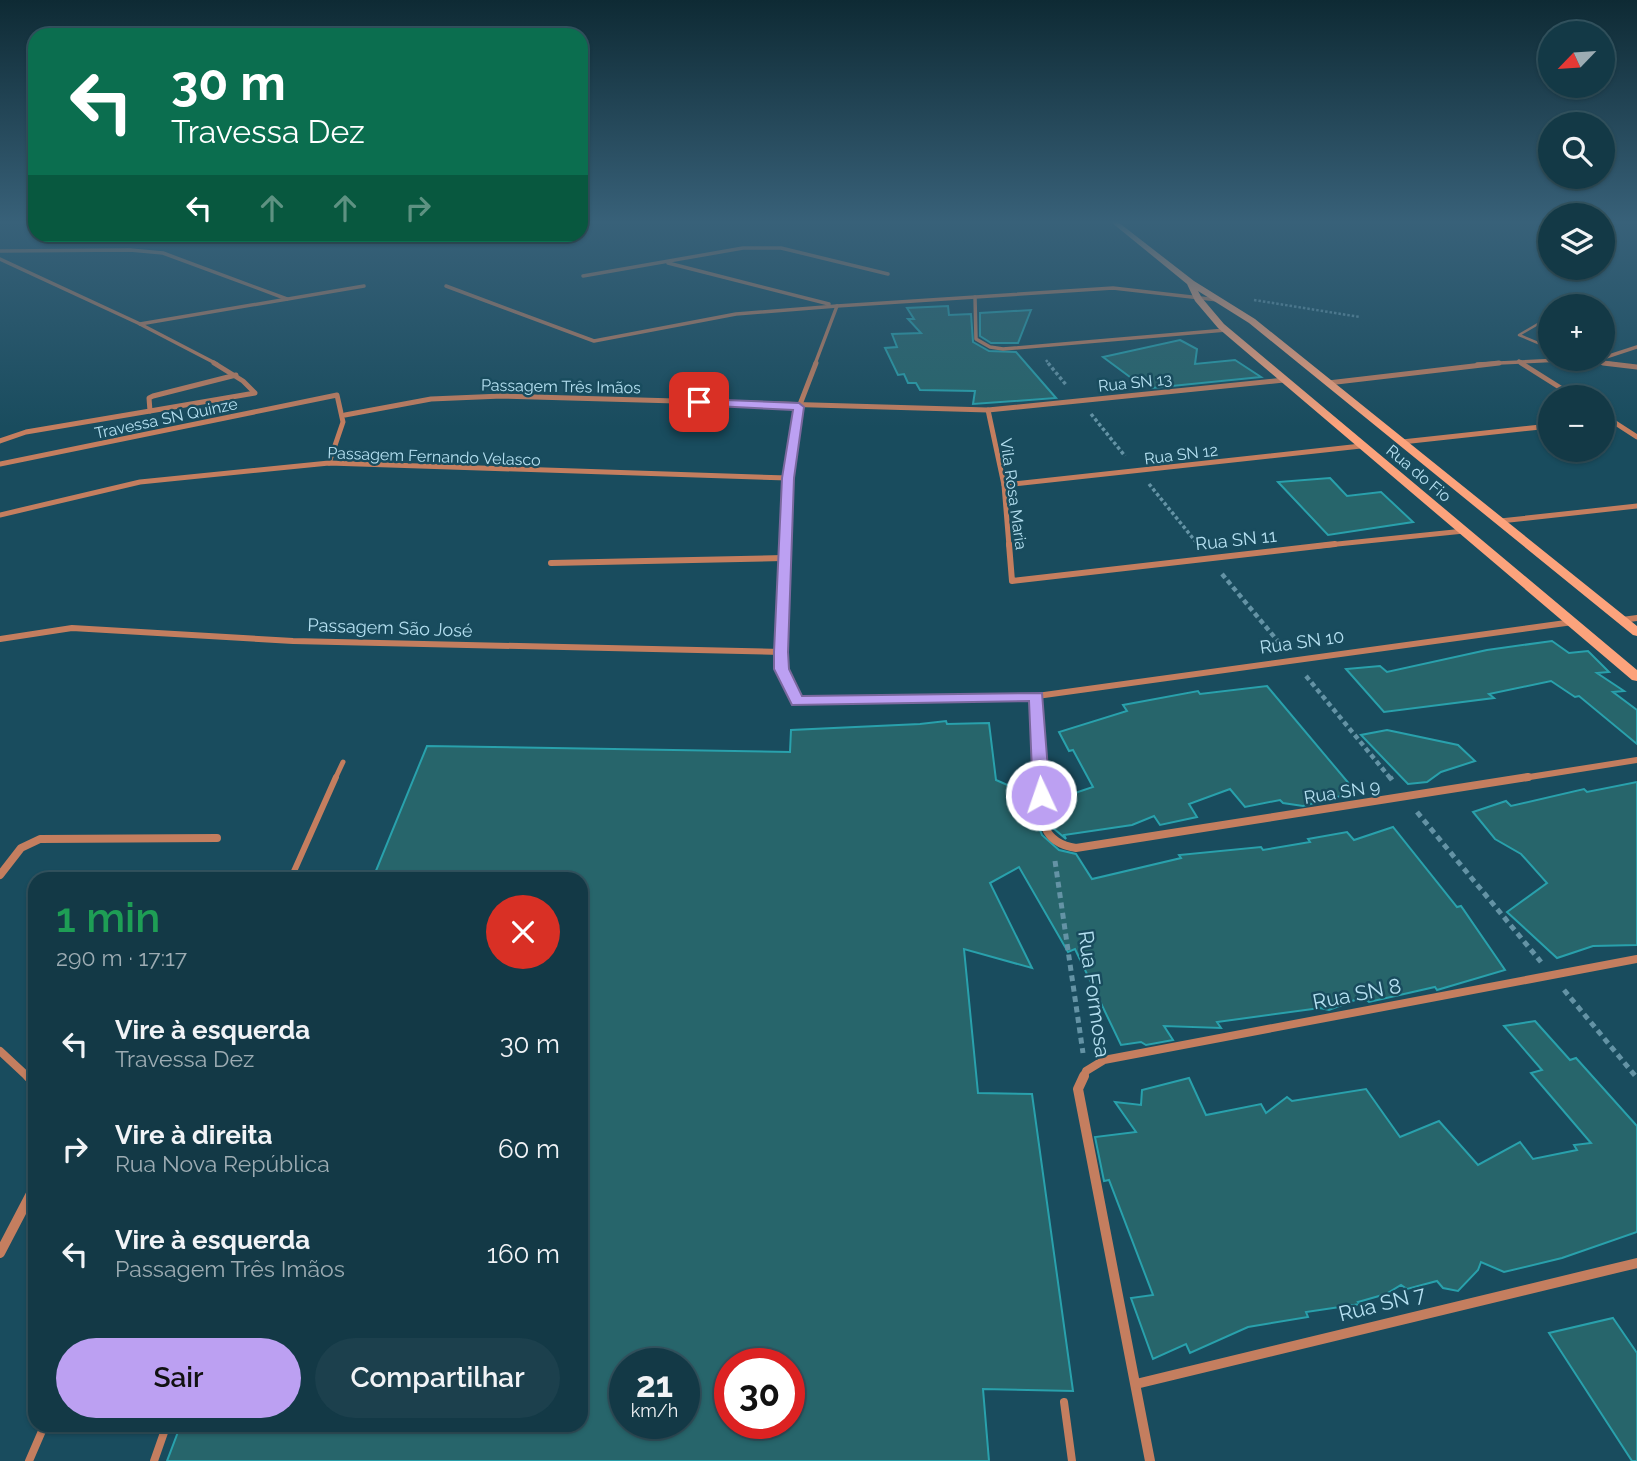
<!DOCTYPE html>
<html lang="pt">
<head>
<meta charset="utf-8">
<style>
	:root { --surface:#133946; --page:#1c404d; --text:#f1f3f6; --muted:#9dacb3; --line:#32535f; --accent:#bca0f2 }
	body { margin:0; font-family:Raleway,sans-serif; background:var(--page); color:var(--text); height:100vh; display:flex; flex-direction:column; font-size:26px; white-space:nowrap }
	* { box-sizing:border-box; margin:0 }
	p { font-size:23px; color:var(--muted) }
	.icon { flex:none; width:38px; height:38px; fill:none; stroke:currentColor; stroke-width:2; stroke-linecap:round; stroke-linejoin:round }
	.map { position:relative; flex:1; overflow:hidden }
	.panel { position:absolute; left:28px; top:872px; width:560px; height:560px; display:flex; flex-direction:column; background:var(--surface); border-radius:21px; box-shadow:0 2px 5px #0004,0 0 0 2px var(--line) }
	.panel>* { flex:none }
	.hud { position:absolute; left:28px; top:28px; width:560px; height:214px; border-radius:21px; box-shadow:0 2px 5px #0004,0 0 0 2px var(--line); background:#0b6e4f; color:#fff; overflow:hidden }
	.needle { width:46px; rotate:245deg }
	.controls { position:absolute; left:1538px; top:21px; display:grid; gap:14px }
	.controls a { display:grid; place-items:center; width:77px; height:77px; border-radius:50%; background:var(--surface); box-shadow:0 2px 5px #0004,0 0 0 2px var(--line); font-size:35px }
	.speed { position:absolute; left:609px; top:1348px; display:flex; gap:14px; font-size:35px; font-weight:700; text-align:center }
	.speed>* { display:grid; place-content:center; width:91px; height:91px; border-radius:50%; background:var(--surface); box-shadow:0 2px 5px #0004,0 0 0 2px var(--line); line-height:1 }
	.speed small { font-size:18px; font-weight:400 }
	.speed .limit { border:10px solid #d22; background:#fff; color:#111 }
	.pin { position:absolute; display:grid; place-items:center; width:60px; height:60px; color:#fff; margin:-30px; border-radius:14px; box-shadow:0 4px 10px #0006 }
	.me { position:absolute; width:77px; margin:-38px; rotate:357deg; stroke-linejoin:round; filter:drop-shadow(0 0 5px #0008) }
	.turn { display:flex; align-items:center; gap:24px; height:147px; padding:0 28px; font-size:32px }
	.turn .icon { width:91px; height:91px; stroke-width:2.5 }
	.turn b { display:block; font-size:49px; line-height:60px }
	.lanes { display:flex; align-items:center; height:66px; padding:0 28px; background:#0003; justify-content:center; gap:35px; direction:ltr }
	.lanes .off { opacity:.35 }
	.round { display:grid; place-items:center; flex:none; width:74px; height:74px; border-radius:37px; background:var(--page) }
	.headline { display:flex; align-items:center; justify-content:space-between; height:119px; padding:0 28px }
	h1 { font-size:42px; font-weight:600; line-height:52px; color:#1e9e55 }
	.button { display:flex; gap:14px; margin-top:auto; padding:14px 28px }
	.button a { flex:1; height:80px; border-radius:42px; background:var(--accent); color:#111; font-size:28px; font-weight:600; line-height:80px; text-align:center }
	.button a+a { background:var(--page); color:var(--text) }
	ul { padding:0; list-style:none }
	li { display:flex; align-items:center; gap:21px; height:105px; padding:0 28px }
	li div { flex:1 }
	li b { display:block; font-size:26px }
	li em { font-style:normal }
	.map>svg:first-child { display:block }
</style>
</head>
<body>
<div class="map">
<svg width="1637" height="1461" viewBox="0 0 1637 1461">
	<rect width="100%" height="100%" fill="#194c5e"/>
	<!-- building -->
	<g fill="#27656b" stroke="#29a1ac" stroke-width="2" fill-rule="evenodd">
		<polygon points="948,306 949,315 971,314 973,342 989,351 1016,352 1056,398 973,404 975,391 920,390 916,383 908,383 904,374 898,375 885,348 897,347 892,334 921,333 908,319 914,319 907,308"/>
		<polygon points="1031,310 1018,343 991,343 980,336 980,313"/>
		<polygon points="1180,340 1197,349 1195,364 1235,360 1261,377 1152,388 1140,376 1130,377 1103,357"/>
		<polygon points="1330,478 1347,496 1381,492 1413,522 1328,535 1278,482"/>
		<polygon points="1552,641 1569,653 1588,651 1609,672 1597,673 1624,691 1613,692 1637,710 1637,744 1579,696 1575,697 1551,681 1489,694 1494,698 1384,712 1346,669 1380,666 1387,672 1487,650"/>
		<polygon points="1267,686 1356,792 1303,806 1283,803 1280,800 1245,807 1230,789 1189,804 1197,817 1160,825 1154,816 1132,825 1064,835 1066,839 1053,828 1048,802 1093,787 1073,750 1069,751 1059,732 1127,711 1123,705 1198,691 1200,694"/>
		<path d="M946,721L947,724L989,723L996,780L1035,797L1037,823L1042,835L1059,850L1076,854L1092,879L1181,858L1179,855L1261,847L1263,850L1310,842L1308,839L1347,832L1354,840L1393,827L1457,907L1461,906L1505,970L1437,990L1435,987L1369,1002L1363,997L1329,1010L1320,1008L1217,1022L1221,1028L1164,1026L1173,1040L1146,1045L1141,1042L1121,1045L1075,949L1068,952L1019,867L990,883L1032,968L964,949L978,1093L1032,1094L1073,1391L983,1389L989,1461H167L181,1424H581V878H373L427,746L790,752L791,730L920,724ZM625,1363H684V1423H625ZM730,1363H789V1423H730Z"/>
		<polygon points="1387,730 1458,745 1475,761 1441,772 1427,782 1408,784 1361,735"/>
		<polygon points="1637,782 1637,945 1593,946 1557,958 1507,912 1547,883 1521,854 1495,839 1473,812 1506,801 1511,806 1584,789 1587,792"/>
		<polygon points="1535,1021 1570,1060 1576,1058 1637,1126 1637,1232 1562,1258 1504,1272 1481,1262 1478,1270 1458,1291 1443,1288 1437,1281 1407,1289 1401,1285 1386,1294 1358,1302 1360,1304 1306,1312 1308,1317 1248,1327 1190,1353 1186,1344 1153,1359 1131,1298 1153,1295 1109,1180 1104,1181 1095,1137 1136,1132 1115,1102 1141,1105 1142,1090 1189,1078 1206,1115 1261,1104 1266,1113 1287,1097 1292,1101 1366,1089 1400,1137 1439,1121 1478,1165 1520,1142 1533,1159 1577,1150 1574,1145 1591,1143 1531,1073 1542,1070 1504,1026"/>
		<polygon points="1613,1318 1637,1353 1637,1461 1632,1461 1549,1333"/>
	</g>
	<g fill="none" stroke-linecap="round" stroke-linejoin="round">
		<!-- path-far3 -->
		<g stroke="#6493a5" stroke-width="2.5" stroke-dasharray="2.5 2" stroke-linecap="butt">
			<polyline points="1254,300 1360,317"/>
			<polyline points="1046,360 1049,364"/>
		</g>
		<!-- path-far2 -->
		<g stroke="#6493a5" stroke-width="3.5" stroke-dasharray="3.5 2.5" stroke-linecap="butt">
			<polyline points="1048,363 1067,386"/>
			<polyline points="1091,414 1125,456"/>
			<polyline points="1149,484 1196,542"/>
		</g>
		<!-- path-far1 -->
		<g stroke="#6493a5" stroke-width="4.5" stroke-dasharray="5 3.5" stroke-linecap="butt">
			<polyline points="1222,574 1281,645"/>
			<polyline points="1306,676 1391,779"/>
		</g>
		<!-- path -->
		<g stroke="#6493a5" stroke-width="5" stroke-dasharray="6 4.5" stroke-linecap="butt">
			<polyline points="1390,777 1392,780"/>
			<polyline points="1417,812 1541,962"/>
			<polyline points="1055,861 1083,1053"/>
			<polyline points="1564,990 1637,1078"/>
		</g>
		<!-- lane-far3 -->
		<polyline stroke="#c47e5f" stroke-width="2.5" points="1543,321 1519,335 1550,348"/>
		<!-- lane-far2 -->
		<polyline stroke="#c47e5f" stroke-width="5" points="335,779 343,762"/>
		<!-- lane-far1 -->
		<polyline stroke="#c47e5f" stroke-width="6" points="291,878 336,777"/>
		<!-- lane -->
		<g stroke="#c47e5f" stroke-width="8">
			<polyline points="1064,1402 1072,1461"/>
			<polyline points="29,1461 45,1424"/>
			<polyline points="154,1461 167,1424"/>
		</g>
		<!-- street-far4 -->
		<g stroke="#c47e5f" stroke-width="3.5">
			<polyline points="0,251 130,250 163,253 287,299"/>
			<polyline points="0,259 138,323 217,364"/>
			<polyline points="668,263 829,304"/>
			<polyline points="583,276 743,248 781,248 888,274"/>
			<polyline points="446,286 594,341 736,314 837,306 1113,288 1218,300"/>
			<polyline points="975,297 976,339 990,347 1003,349 1226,330"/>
			<polyline points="140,324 364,286"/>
			<polyline points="1603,358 1637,347"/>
			<polyline points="1519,361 1524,364"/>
			<polyline points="815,364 837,306"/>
			<polyline points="1477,364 1560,360 1616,364"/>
		</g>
		<!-- street-far3 -->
		<g stroke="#c47e5f" stroke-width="5">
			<polyline points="1521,363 1575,397"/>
			<polyline points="1603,363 1637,367"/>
			<polyline points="1328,383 1499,363"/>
			<polyline points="988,410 1004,485 1009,546"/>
			<polyline points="150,411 255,393 243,381 214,363"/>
			<polyline points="345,415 431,399 502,396 988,410 1284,380"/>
			<polyline points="1603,415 1637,437"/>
			<polyline points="0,441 26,432 150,411 149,398 153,396 236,375"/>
			<polyline points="1402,442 1550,426"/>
			<polyline points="0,464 337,395 343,422 329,463"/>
			<polyline points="1004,485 1361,446"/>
			<polyline points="0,515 140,482 329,463 788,478"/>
			<polyline points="1500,521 1637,506"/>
			<polyline points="786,546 788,478 799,407 816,363"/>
			<polyline points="1318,546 1464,531"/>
		</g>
		<!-- street-far2 -->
		<g stroke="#c47e5f" stroke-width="6">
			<polyline points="786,544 781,669 797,702 1037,696 1573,622"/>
			<polyline points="1009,544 1012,581 1335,544"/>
			<polyline points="551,563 783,558"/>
			<polyline points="1622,620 1637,618"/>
			<polyline points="0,639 72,628 293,641 781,652"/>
			<polyline points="1037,696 1041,779"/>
			<polyline points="1517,779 1637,760"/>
		</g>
		<!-- street-far1 -->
		<g stroke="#c47e5f" stroke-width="8">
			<path d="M1041,777C1042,809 1035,842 1076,848L1528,777"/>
			<polyline points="0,875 21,848 40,839 217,838"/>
			<polyline points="0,1051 29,1078"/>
			<polyline points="1083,1078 1086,1071 1104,1060 1637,959"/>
		</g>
		<!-- street -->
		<g stroke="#c47e5f" stroke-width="10">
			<polyline points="28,1076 35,1083"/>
			<polyline points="1084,1076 1078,1089 1150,1461"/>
			<polyline points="0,1253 35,1186"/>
			<polyline points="1136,1384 1637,1263"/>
		</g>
		<!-- secondary -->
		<polygon fill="#fca37c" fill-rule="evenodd" points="1111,222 1118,222 1194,281 1255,319 1637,626 1637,636 1633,635 1249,323 1198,291 1202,298 1224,324 1637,670 1637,681 1632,680 1218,328 1195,301 1187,284"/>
	</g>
	<!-- sky -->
	<linearGradient id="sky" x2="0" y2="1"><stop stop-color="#0e2a34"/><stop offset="0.52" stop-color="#386179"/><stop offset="1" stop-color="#386179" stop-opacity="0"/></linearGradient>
	<rect width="1637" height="427" fill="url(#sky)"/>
	<!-- route -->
	<polygon fill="#bca0f2" stroke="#7a689d" stroke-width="2" points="699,399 799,403 804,407 794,478 788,652 789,669 802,696 1042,693 1050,795 1047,800 1041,801 1033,795 1029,701 792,705 774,669 774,652 782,478 793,410 696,405 696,400"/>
	<g text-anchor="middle" stroke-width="5" stroke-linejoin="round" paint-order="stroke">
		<!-- far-street labels -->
		<g font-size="16" fill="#b5e0f1" stroke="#194c5e">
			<text transform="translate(1135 382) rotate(-6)" y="6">Rua SN 13</text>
			<text transform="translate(561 386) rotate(1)" y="6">Passagem Três Imãos</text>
			<text transform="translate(166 418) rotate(-12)" y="6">Travessa SN Quinze</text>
			<text transform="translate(1181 454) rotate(-7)" y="6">Rua SN 12</text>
			<text transform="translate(434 456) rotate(2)" y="6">Passagem Fernando Velasco</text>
			<text transform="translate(1419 473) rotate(40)" y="6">Rua do Fio</text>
			<text transform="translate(1014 494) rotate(82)" y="6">Vila Rosa Maria</text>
		</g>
		<!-- street labels -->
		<g font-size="18" fill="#b5e0f1" stroke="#194c5e">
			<text transform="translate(1236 540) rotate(-6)" y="6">Rua SN 11</text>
			<text transform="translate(390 628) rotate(2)" y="6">Passagem São José</text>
			<text transform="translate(1302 642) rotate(-8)" y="6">Rua SN 10</text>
			<text transform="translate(1342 792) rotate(-9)" y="6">Rua SN 9</text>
		</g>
		<!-- near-street labels -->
		<g font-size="21" fill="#b5e0f1" stroke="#194c5e">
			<text transform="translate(1094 994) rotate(82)" y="7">Rua Formosa</text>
			<text transform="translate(1357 994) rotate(-11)" y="7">Rua SN 8</text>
			<text transform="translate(1382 1304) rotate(-14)" y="7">Rua SN 7</text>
		</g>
	</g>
</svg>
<div class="controls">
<a><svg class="needle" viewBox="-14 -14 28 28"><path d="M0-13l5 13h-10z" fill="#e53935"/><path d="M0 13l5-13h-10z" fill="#9dacb3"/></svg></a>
<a><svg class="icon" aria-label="search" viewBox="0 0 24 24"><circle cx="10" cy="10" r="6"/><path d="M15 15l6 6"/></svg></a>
<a><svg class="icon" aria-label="layers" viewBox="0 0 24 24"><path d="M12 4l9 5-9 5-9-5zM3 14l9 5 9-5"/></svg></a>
<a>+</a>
<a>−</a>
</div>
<div class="speed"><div>21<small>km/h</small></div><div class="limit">30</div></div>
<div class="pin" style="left:699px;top:402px;background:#d93025"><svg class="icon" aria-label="arrive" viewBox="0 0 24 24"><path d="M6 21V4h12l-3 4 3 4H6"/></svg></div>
<svg class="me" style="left:1041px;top:795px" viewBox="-20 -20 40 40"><circle r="17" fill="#bca0f2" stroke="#fff" stroke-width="3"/><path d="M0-11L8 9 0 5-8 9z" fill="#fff"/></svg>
<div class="hud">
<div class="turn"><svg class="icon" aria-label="left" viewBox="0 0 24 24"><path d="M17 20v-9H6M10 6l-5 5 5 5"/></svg><div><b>30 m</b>Travessa Dez</div></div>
<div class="lanes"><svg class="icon" aria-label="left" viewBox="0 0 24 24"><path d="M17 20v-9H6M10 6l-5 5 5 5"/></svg><svg class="icon off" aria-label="ahead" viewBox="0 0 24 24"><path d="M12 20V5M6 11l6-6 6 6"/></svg><svg class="icon off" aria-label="ahead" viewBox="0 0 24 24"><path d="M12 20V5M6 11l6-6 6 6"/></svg><svg class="icon off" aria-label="right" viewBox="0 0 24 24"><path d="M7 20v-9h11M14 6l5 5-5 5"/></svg></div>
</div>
<section class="panel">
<div class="headline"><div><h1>1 min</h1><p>290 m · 17:17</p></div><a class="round" style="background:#d93025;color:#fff"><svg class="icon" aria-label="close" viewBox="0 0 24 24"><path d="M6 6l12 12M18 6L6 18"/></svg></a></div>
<ul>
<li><svg class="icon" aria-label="left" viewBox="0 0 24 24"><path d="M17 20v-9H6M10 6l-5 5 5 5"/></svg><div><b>Vire à esquerda</b><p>Travessa Dez</p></div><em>30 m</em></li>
<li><svg class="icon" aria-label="right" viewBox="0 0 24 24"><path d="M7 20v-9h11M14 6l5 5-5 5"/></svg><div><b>Vire à direita</b><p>Rua Nova República</p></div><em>60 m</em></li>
<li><svg class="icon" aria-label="left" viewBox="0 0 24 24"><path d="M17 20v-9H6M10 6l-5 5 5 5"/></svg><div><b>Vire à esquerda</b><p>Passagem Três Imãos</p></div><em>160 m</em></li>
</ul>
<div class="button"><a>Sair</a><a>Compartilhar</a></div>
</section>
</div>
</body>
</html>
